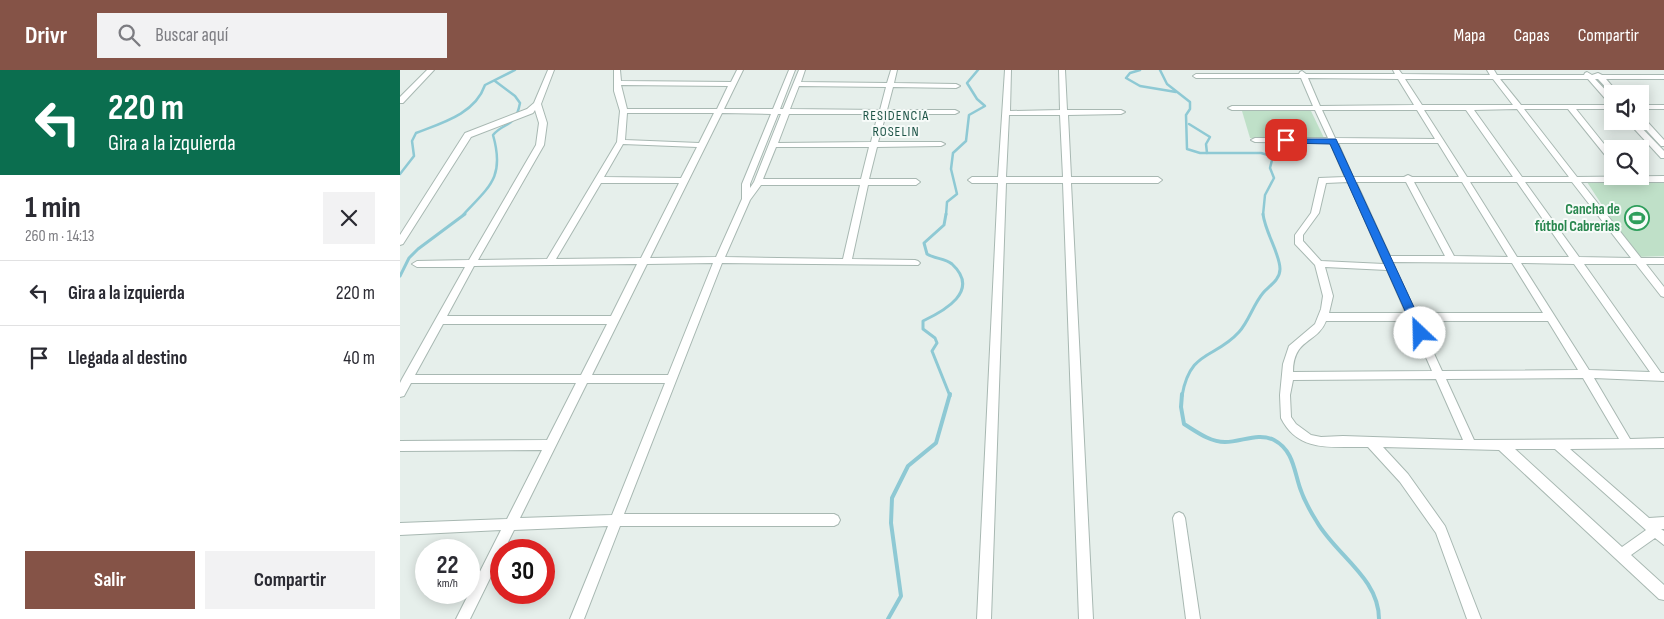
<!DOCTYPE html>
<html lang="es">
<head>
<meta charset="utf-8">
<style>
	:root { --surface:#fff; --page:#f2f2f3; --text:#2b2b33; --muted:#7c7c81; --line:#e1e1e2; --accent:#855347 }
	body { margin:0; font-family:"Sofia Sans Condensed",sans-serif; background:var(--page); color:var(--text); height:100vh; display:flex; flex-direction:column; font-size:19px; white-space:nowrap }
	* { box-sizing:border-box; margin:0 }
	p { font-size:16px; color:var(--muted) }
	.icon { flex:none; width:28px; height:28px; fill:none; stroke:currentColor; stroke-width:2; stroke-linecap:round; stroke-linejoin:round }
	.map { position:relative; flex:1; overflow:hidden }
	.drawer { display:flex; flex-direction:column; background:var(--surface); width:400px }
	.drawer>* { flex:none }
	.top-card { background:#0b6e4f; color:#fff; overflow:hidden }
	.controls { position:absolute; left:1204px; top:15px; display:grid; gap:10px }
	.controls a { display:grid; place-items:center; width:45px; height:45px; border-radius:0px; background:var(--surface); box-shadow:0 2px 12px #0003; font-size:25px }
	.speed { position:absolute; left:15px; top:469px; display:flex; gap:10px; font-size:25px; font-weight:700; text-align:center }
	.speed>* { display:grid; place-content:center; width:65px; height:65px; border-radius:50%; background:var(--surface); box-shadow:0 2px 12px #0003; line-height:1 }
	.speed small { font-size:12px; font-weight:400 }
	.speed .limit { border:8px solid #d22; background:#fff; color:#111 }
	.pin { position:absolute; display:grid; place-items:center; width:42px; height:42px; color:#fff; margin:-21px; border-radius:10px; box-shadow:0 2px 8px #0006 }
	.me { position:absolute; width:55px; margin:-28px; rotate:336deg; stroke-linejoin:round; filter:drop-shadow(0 0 4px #0008) }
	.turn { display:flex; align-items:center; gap:18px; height:105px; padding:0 25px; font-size:22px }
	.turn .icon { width:65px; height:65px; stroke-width:2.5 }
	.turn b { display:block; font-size:35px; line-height:42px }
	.round { display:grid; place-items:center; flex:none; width:52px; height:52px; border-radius:0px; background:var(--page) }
	.overview { display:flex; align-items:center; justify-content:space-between; height:85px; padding:0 25px }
	h1 { font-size:30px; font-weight:700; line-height:38px }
	.cta { display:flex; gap:10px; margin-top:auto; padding:10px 25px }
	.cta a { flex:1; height:58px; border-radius:0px; background:var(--accent); color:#fff; font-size:20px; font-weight:700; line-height:58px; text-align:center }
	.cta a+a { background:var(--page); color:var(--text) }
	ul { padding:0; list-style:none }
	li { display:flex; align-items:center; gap:15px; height:65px; padding:0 25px; border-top:1px solid var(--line) }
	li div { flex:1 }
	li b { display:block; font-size:19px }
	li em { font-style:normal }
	header { display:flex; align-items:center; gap:30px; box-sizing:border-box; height:70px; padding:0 25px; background:var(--accent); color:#fff }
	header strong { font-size:24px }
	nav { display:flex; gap:28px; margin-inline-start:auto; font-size:18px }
	.search { width:350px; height:45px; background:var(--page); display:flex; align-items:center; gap:12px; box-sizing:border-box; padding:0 18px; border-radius:0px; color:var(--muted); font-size:19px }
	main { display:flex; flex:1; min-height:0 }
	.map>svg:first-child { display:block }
</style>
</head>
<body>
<header>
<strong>Drivr</strong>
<div class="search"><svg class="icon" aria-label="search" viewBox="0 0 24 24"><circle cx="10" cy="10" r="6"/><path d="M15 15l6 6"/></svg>Buscar aquí</div>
<nav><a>Mapa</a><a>Capas</a><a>Compartir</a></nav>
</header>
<main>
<section class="drawer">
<div class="top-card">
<div class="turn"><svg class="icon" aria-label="left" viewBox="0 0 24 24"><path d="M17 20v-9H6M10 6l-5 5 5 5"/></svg><div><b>220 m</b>Gira a la izquierda</div></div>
</div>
<div class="overview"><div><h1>1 min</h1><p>260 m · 14:13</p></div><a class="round"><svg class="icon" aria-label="close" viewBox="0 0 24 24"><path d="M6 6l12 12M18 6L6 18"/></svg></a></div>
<ul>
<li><svg class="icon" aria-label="left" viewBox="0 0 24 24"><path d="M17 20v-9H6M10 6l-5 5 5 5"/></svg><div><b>Gira a la izquierda</b></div><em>220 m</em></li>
<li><svg class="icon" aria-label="arrive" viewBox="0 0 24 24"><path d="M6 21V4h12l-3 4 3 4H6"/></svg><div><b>Llegada al destino</b></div><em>40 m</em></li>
</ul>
<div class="cta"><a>Salir</a><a>Compartir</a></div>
</section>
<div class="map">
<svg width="1264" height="549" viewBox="0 0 1264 549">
	<rect width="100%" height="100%" fill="#e6efeb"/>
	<!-- green -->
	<g fill="#bfe0c8">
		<polygon points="842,41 911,41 924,68 850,68"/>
		<polygon points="1185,109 1264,109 1264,186 1236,187"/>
	</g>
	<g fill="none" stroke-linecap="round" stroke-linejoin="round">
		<!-- stream-far2 -->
		<g stroke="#8ec9d4" stroke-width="2.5">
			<polyline points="740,0 730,3 726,8 740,16 776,22"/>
			<polyline points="760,0 767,14 790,32 790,39 786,45 787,79 800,83 861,83 868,85 872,90 870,98 874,108 865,125 863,145"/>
			<polyline points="789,54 810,67 806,74 807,83"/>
			<path d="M0,104L14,86L12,71L16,63C42,53 75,44 85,15L115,0"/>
			<path d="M63,145C90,116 105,107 93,65C105,51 115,59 120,33L115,26L95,11"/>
			<polyline points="546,145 547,132 557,124 551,99 553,83 566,71 569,45 585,36 577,29 567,13 578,0"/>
		</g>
		<!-- stream-far1 -->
		<g stroke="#8ec9d4" stroke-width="3">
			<path d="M546,144L544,155L524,173L527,184C535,189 545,188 552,194C581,221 544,241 523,251V259L535,268L537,273L532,281L550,326"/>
			<polyline points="0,206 9,188 18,179 65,144"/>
			<path d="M782,326C790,279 815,289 839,262C849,251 853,235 863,223C869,216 880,210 880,199C880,184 865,162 863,144"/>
		</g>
		<!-- stream -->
		<g stroke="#8ec9d4" stroke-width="4">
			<path d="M782,324L781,337L784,354C797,362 810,372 825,372C842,372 858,362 874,370C893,380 894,400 900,418C904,430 910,441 917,452C936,485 979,508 979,549"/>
			<polyline points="488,549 501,526 491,453 492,428 508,396 536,373 550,324"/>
		</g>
		<defs>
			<g id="minor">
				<polygon points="27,0 34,0 3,33 0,33 0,27"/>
				<path d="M148,0H154L141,34L147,53L144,75L78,190L147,189L217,72L220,41L214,21V0H220L221,11L331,12L337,0H343L324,39H373L389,0H395L380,39H383L399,0H405L401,12L487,13L491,0H497L494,13L556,14L560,16L556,18L493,17L487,40H555L559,42L555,44H486L478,72H541L545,74L541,76L477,77L469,109H516L520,112L516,115H468L452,189L515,190L518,191L520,193L518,195L322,193L224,444H434L438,446L440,450L438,454L434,456H220L184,549H170L208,456L114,460L104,480H101V486L70,549H56L101,460L0,465V453L107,449L142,380L0,381V371L147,370L176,313H11L4,326L0,327V313L2,309L65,197H17L12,194L17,191L69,190L136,75L139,53L135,40L133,43L71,67L3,174L0,175V165L65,63L127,39L134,33ZM221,15L328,16L317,39H227ZM399,16L486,17L480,40L390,39ZM227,43H314L299,73L225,70ZM322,43L371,44L342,114V129L316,187L250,188ZM378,44H381L354,112L350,118V114ZM389,44H478L471,72L378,73ZM223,74L297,77L281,108L204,107ZM376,77H469L461,109H363ZM201,113H279L241,188L156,189ZM361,115H460L443,189L325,187L350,130ZM313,193L268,305H192L247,194ZM237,194L211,246H47L74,196ZM43,254H207L181,305H15ZM187,313H265L212,445L120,448Z"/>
				<path d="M605,0H611L610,41L660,40L659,0H665L667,40H721L725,42L721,44L668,45L671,107H758L762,110L758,113H671L693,549H679L663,113H606L591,549H577L598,113H572L568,110L572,107H598ZM609,45H660L663,107H606Z"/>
				<path d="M993,0H999L1002,4L1090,5L1087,0H1094L1097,5H1184L1185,3L1187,2L1192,5L1198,3L1202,5H1264V9H1206L1219,24H1212L1198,9H1195L1212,27V33H1209L1188,9H1100L1121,35H1212V39H1176L1212,84V90H1209L1168,39H1124L1177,107L1264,106V112H1181L1241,188H1264V194H1246L1264,217V227L1261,226L1236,194H1184L1261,303H1264V311L1194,308L1230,369L1264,368V378L1170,379L1249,448L1264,447V459H1261L1264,461V475L1255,468L1231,485L1264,515V530L1259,529L1099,380L983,377L1008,404L1045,456L1081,549H1067L1036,463L1000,412L968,377C934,376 899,384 881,348L880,325L883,294L889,276L915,254L921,239L923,226L915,195L895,174V165L911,143L919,108L945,107L930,73L855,72L851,70L855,68H928L915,40H832L828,38L832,36H913L901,8H796L793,6L796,4H899L900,2L902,1L906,4H995ZM908,8L998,9L1014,35L920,36ZM1005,9H1093L1113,35H1022ZM1117,39L1169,107H1122L1074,40ZM922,40H1017L1035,69L935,68ZM1024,40H1066L1113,107H1067ZM938,73H1038L1059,107H1012L1008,105L1004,107H953ZM948,112L984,194L921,191L903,171V165L919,143L926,113ZM956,112H1006L1045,186H990ZM1014,112H1062L1108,187L1054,186ZM1070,112H1117L1169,187H1117ZM1125,112H1172L1231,188L1179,187ZM992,192L1112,193L1143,243H1016ZM1121,193L1174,194L1250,302L1189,300ZM925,197L987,200L1006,243H929L933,226ZM926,251H1010L1032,301L893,302C893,268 917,274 926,251ZM1019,251H1148L1178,300L1042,301ZM1183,308L1219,369L1074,370L1046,309ZM1036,309L1063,370L943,366L921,367L911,365L896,354L891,347L890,325L893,310ZM1115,379H1155L1246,460L1222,477Z"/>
				<rect x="1240" y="35" width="24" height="4"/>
				<polygon points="1240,47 1243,47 1264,70 1264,76 1261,76 1238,51 1240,51"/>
				<polygon points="1227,51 1235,51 1264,81 1264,88 1261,88"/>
				<polygon points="779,442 783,444 785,448 800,549 786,549 773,448 775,444"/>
			</g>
		</defs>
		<!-- minor casing -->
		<use href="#minor" stroke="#a8b8b2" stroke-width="2"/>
		<!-- minor -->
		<use href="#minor" fill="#fff" fill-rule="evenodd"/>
	</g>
	<!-- route -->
	<polygon fill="#1a73e8" stroke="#114b97" points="883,69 936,69 1026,263 1024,266 1020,267 1015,263 930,74 886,73 881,70"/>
	<!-- icons -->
	<defs>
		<symbol id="stadium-ring" viewBox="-11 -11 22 22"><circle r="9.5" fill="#f7fbf9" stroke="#2e9e5b" stroke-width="1.5"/><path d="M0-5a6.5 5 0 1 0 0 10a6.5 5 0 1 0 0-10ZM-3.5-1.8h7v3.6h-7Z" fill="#2e9e5b"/></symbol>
	</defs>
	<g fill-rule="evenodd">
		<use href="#stadium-ring" x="1223" y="134" width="28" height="28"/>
	</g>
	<g text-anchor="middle" stroke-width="4" stroke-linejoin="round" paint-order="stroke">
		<!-- far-neighbourhood labels -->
		<g font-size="14" letter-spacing="1" fill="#1f5548" stroke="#f7fbf9">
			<text x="496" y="50">RESIDENCIA<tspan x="496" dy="16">ROSELIN</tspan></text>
		</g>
		<!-- leisure labels -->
		<g font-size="15" font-weight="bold" fill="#27864d" stroke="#f7fbf9" text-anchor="end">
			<text x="1220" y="144">Cancha de<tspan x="1220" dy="17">fútbol Cabrerias</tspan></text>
		</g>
	</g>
</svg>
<div class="controls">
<a><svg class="icon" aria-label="sound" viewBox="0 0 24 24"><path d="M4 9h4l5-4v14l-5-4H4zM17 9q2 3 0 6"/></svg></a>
<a><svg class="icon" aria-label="search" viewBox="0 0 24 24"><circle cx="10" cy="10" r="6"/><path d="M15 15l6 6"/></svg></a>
</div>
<div class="speed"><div>22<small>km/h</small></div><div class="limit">30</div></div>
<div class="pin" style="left:886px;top:70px;background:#d93025"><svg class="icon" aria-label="arrive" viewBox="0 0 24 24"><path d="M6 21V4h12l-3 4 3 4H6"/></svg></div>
<svg class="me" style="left:1020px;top:263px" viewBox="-20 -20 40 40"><circle r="19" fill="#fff"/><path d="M0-13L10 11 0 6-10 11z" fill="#1a73e8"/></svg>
</div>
</main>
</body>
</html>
